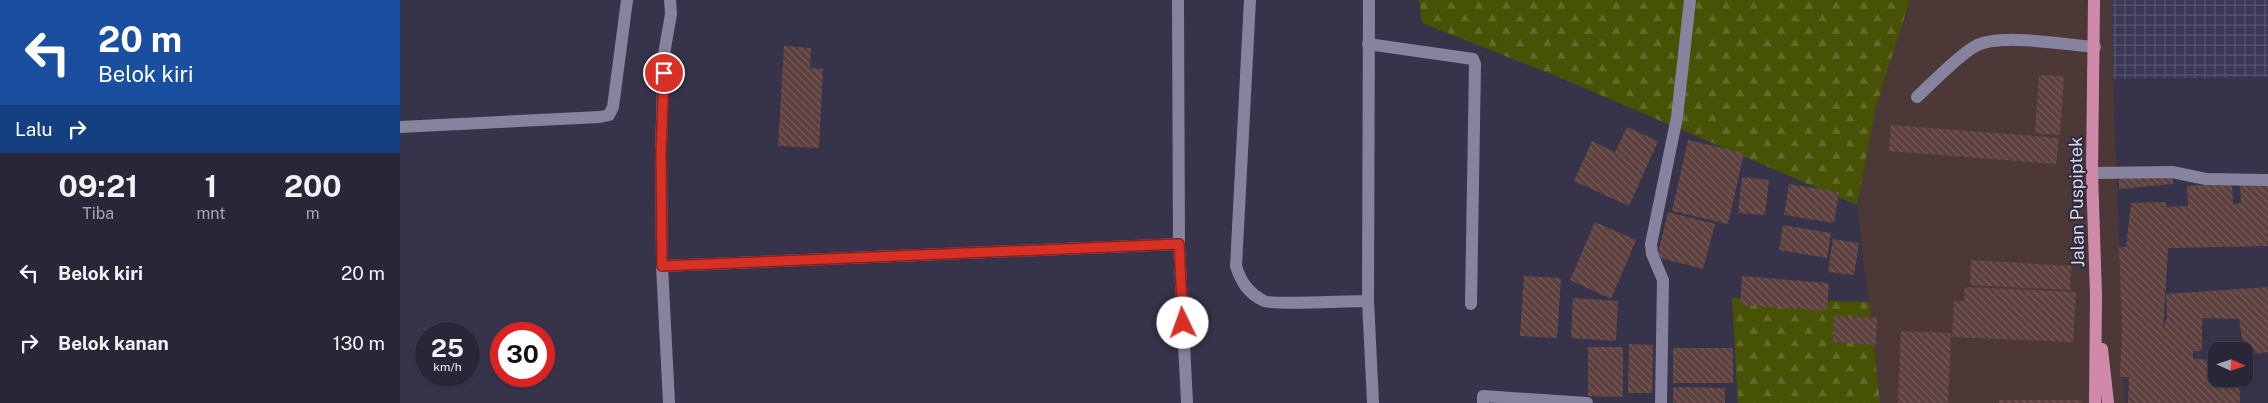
<!DOCTYPE html>
<html lang="id">
<head>
<meta charset="utf-8">
<style>
	:root { --surface:#292638; --page:#312e40; --text:#f1f3f6; --muted:#a5a5ae; --line:#454353 }
	body { margin:0; font-family:"Public Sans",sans-serif; background:var(--page); color:var(--text); height:100vh; display:flex; flex-direction:column; font-size:19px; white-space:nowrap }
	* { box-sizing:border-box; margin:0 }
	p { font-size:16px; color:var(--muted) }
	.icon { flex:none; width:28px; height:28px; fill:none; stroke:currentColor; stroke-width:2; stroke-linecap:round; stroke-linejoin:round }
	.map { position:relative; flex:1; overflow:hidden }
	.panel { display:flex; flex-direction:column; background:var(--surface); width:400px }
	.panel>* { flex:none }
	.banner { background:#1a4fa0; color:#fff; overflow:hidden }
	.needle { width:32px; rotate:93deg }
	.tools { position:absolute; left:1808px; top:342px; display:grid; gap:10px }
	.tools a { display:grid; place-items:center; width:45px; height:45px; border-radius:10px; background:var(--surface); box-shadow:0 1px 4px #0004,0 0 0 1px var(--line); font-size:25px }
	.speed { position:absolute; left:15px; top:322px; display:flex; gap:10px; font-size:25px; font-weight:700; text-align:center }
	.speed>* { display:grid; place-content:center; width:65px; height:65px; border-radius:50%; background:var(--surface); box-shadow:0 1px 4px #0004,0 0 0 1px var(--line); line-height:1 }
	.speed small { font-size:12px; font-weight:400 }
	.speed .limit { border:8px solid #d22; background:#fff; color:#111 }
	.pin { position:absolute; display:grid; place-items:center; width:42px; height:42px; color:#fff; margin:-21px; border:2px solid #fff; border-radius:50%; box-shadow:0 1px 5px #0007 }
	.me { position:absolute; width:55px; margin:-28px; rotate:357deg; stroke-linejoin:round; filter:drop-shadow(0 0 4px #0008) }
	.turn { display:flex; align-items:center; gap:18px; height:105px; padding:0 15px; font-size:22px }
	.turn .icon { width:65px; height:65px; stroke-width:2.5 }
	.turn b { display:block; font-size:35px; line-height:42px }
	.then { display:flex; align-items:center; height:48px; padding:0 15px; background:#0003; gap:10px; font-size:19px }
	.eta { display:flex; justify-content:space-evenly; align-items:center; height:85px; text-align:center }
	.eta b { font-size:30px; font-weight:700; line-height:35px }
	ul { padding:0; list-style:none }
	li { display:flex; align-items:center; gap:15px; height:70px; padding:0 15px }
	li div { flex:1 }
	li b { display:block; font-size:19px }
	li em { font-style:normal }
	main { display:flex; flex:1; min-height:0 }
	.map>svg:first-child { display:block }
</style>
</head>
<body>
<main>
<section class="panel">
<div class="banner">
<div class="turn"><svg class="icon" aria-label="left" viewBox="0 0 24 24"><path d="M17 20v-9H6M10 6l-5 5 5 5"/></svg><div><b>20 m</b>Belok kiri</div></div>
<div class="then">Lalu<svg class="icon" aria-label="right" viewBox="0 0 24 24"><path d="M7 20v-9h11M14 6l5 5-5 5"/></svg></div>
</div>
<div class="eta">
<div><b>09:21</b><p>Tiba</p></div>
<div><b>1</b><p>mnt</p></div>
<div><b>200</b><p>m</p></div>
</div>
<ul>
<li><svg class="icon" aria-label="left" viewBox="0 0 24 24"><path d="M17 20v-9H6M10 6l-5 5 5 5"/></svg><div><b>Belok kiri</b></div><em>20 m</em></li>
<li><svg class="icon" aria-label="right" viewBox="0 0 24 24"><path d="M7 20v-9h11M14 6l5 5-5 5"/></svg><div><b>Belok kanan</b></div><em>130 m</em></li>
</ul>
</section>
<div class="map">
<svg width="1868" height="403" viewBox="0 0 1868 403">
	<defs>
		<pattern id="industrial-grid" width="8" height="8" patternUnits="userSpaceOnUse" patternTransform="scale(1.25)"><rect width="8" height="8" fill="#3d3856"/><path d="M0 4h8M4 0v8" fill="none" stroke="#58546e"/></pattern>
		<pattern id="forest-firs" width="22" height="20" patternUnits="userSpaceOnUse" patternTransform="scale(1.25)"><rect width="22" height="20" fill="#475204"/><path d="M5 1l3.5 6h-7zM16 11l3.5 6h-7z" fill="#616a29"/></pattern>
		<pattern id="building-back-hatch" width="6" height="6" patternUnits="userSpaceOnUse" patternTransform="scale(1.25)"><rect width="6" height="6" fill="#5e413e"/><path d="M-1 5l2 2M0 0l6 6M5-1l2 2" fill="none" stroke="#745c5a"/></pattern>
	</defs>
	<rect width="100%" height="100%" fill="#37334a"/>
	<!-- commercial -->
	<polygon fill="#4d3838" points="1510,0 1712,0 1713,79 1725,403 1480,403 1457,205 1476,107"/>
	<!-- industrial -->
	<polygon fill="url(#industrial-grid)" points="1712,0 1868,0 1868,77 1713,79"/>
	<!-- forest -->
	<g fill="url(#forest-firs)">
		<polygon points="1019,0 1510,0 1476,107 1457,205 1156,76 1022,23"/>
		<polygon points="1332,298 1469,302 1480,403 1338,403"/>
	</g>
	<!-- building -->
	<g fill="url(#building-back-hatch)">
		<polygon points="384,46 411,48 410,68 423,69 419,148 378,146"/>
		<polygon points="1639,75 1664,76 1660,135 1635,133"/>
		<polygon points="1491,125 1659,138 1656,164 1489,151"/>
		<polygon points="1227,127 1258,141 1229,206 1174,181 1192,141 1215,152"/>
		<polygon points="1288,140 1344,153 1328,224 1272,211"/>
		<polygon points="1773,174 1773,184 1719,189 1719,176"/>
		<polygon points="1342,177 1369,180 1365,215 1338,213"/>
		<polygon points="1832,183 1833,204 1841,203 1840,185 1868,185 1868,246 1768,248 1763,330 1767,318 1766,294 1868,287 1868,352 1855,354 1854,349 1844,351 1839,319 1802,318 1802,351 1793,351 1793,359 1816,360 1816,379 1839,379 1840,403 1728,403 1729,377 1720,377 1722,329 1719,247 1726,247 1731,203 1766,202 1766,207 1788,206 1787,186"/>
		<polygon points="1389,184 1439,192 1434,223 1384,215"/>
		<polygon points="1268,212 1315,224 1303,269 1257,257"/>
		<polygon points="1195,222 1236,240 1211,299 1170,280"/>
		<polygon points="1383,225 1431,233 1427,258 1379,250"/>
		<polygon points="1433,239 1459,243 1454,275 1428,272"/>
		<polygon points="1571,260 1671,266 1670,290 1570,285"/>
		<polygon points="1124,276 1161,278 1157,338 1120,336"/>
		<polygon points="1342,276 1429,283 1427,311 1340,305"/>
		<polygon points="1565,287 1676,292 1673,342 1552,337 1554,301 1564,301"/>
		<polygon points="1173,298 1218,301 1216,341 1171,338"/>
		<polygon points="1434,316 1477,318 1476,345 1433,342"/>
		<polygon points="1501,331 1551,333 1548,403 1498,403"/>
		<polygon points="1229,344 1253,345 1252,393 1228,393"/>
		<polygon points="1188,347 1223,347 1223,397 1188,396"/>
		<rect x="1273" y="348" width="60" height="35"/>
		<polygon points="1273,387 1325,388 1325,403 1273,403"/>
		<rect x="1599" y="400" width="83" height="3"/>
	</g>
	<g fill="none" stroke-linecap="round" stroke-linejoin="round">
		<!-- minor -->
		<g stroke="#87839e" stroke-width="12">
			<polyline points="778,0 779,244 787,403"/>
			<path d="M850,0L836,266C841,282 848,293 864,301C872,305 952,301 968,301L973,403"/>
			<polyline points="968,44 1073,59 1075,64 1071,304"/>
			<path d="M1517,97C1532,83 1558,56 1574,47C1599,32 1665,45 1695,47"/>
			<polyline points="0,127 200,117 209,115 213,107 227,0"/>
			<polyline points="1692,173 1772,172 1806,179 1868,180"/>
			<polyline points="262,266 779,244"/>
			<polyline points="968,301 969,0"/>
			<polyline points="269,403 262,266 261,151 264,54 271,14 270,0"/>
			<polyline points="1083,403 1083,396 1187,403"/>
			<polyline points="1261,403 1263,280 1252,254 1251,244 1277,117 1290,0"/>
		</g>
		<!-- major -->
		<g stroke="#cf8aa9" stroke-width="12">
			<polyline points="1694,0 1692,173 1696,295 1695,403"/>
			<polyline points="1702,349 1708,403"/>
		</g>
	</g>
	<g fill="none" stroke-linecap="round" stroke-linejoin="round">
		<defs>
			<polyline id="route" points="264,73 261,151 262,266 779,244 783,323"/>
		</defs>
		<!-- route casing -->
		<use href="#route" stroke="#8d1f18" stroke-width="12"/>
		<!-- route -->
		<use href="#route" stroke="#d93025" stroke-width="9"/>
	</g>
	<g text-anchor="middle" stroke-width="4" stroke-linejoin="round" paint-order="stroke">
		<!-- street labels -->
		<g font-size="18" fill="#d9d7e6" stroke="#2d293f">
			<text transform="translate(1677 202) rotate(-91)" y="6">Jalan Puspiptek</text>
		</g>
	</g>
</svg>
<div class="tools">
<a><svg class="needle" viewBox="-14 -14 28 28"><path d="M0-13l5 13h-10z" fill="#e53935"/><path d="M0 13l5-13h-10z" fill="#a5a5ae"/></svg></a>
</div>
<div class="speed"><div>25<small>km/h</small></div><div class="limit">30</div></div>
<div class="pin" style="left:264px;top:73px;background:#d93025"><svg class="icon" aria-label="arrive" viewBox="0 0 24 24"><path d="M6 21V4h12l-3 4 3 4H6"/></svg></div>
<svg class="me" style="left:783px;top:323px" viewBox="-20 -20 40 40"><circle r="19" fill="#fff"/><path d="M0-13L10 11 0 6-10 11z" fill="#d93025"/></svg>
</div>
</main>
</body>
</html>
